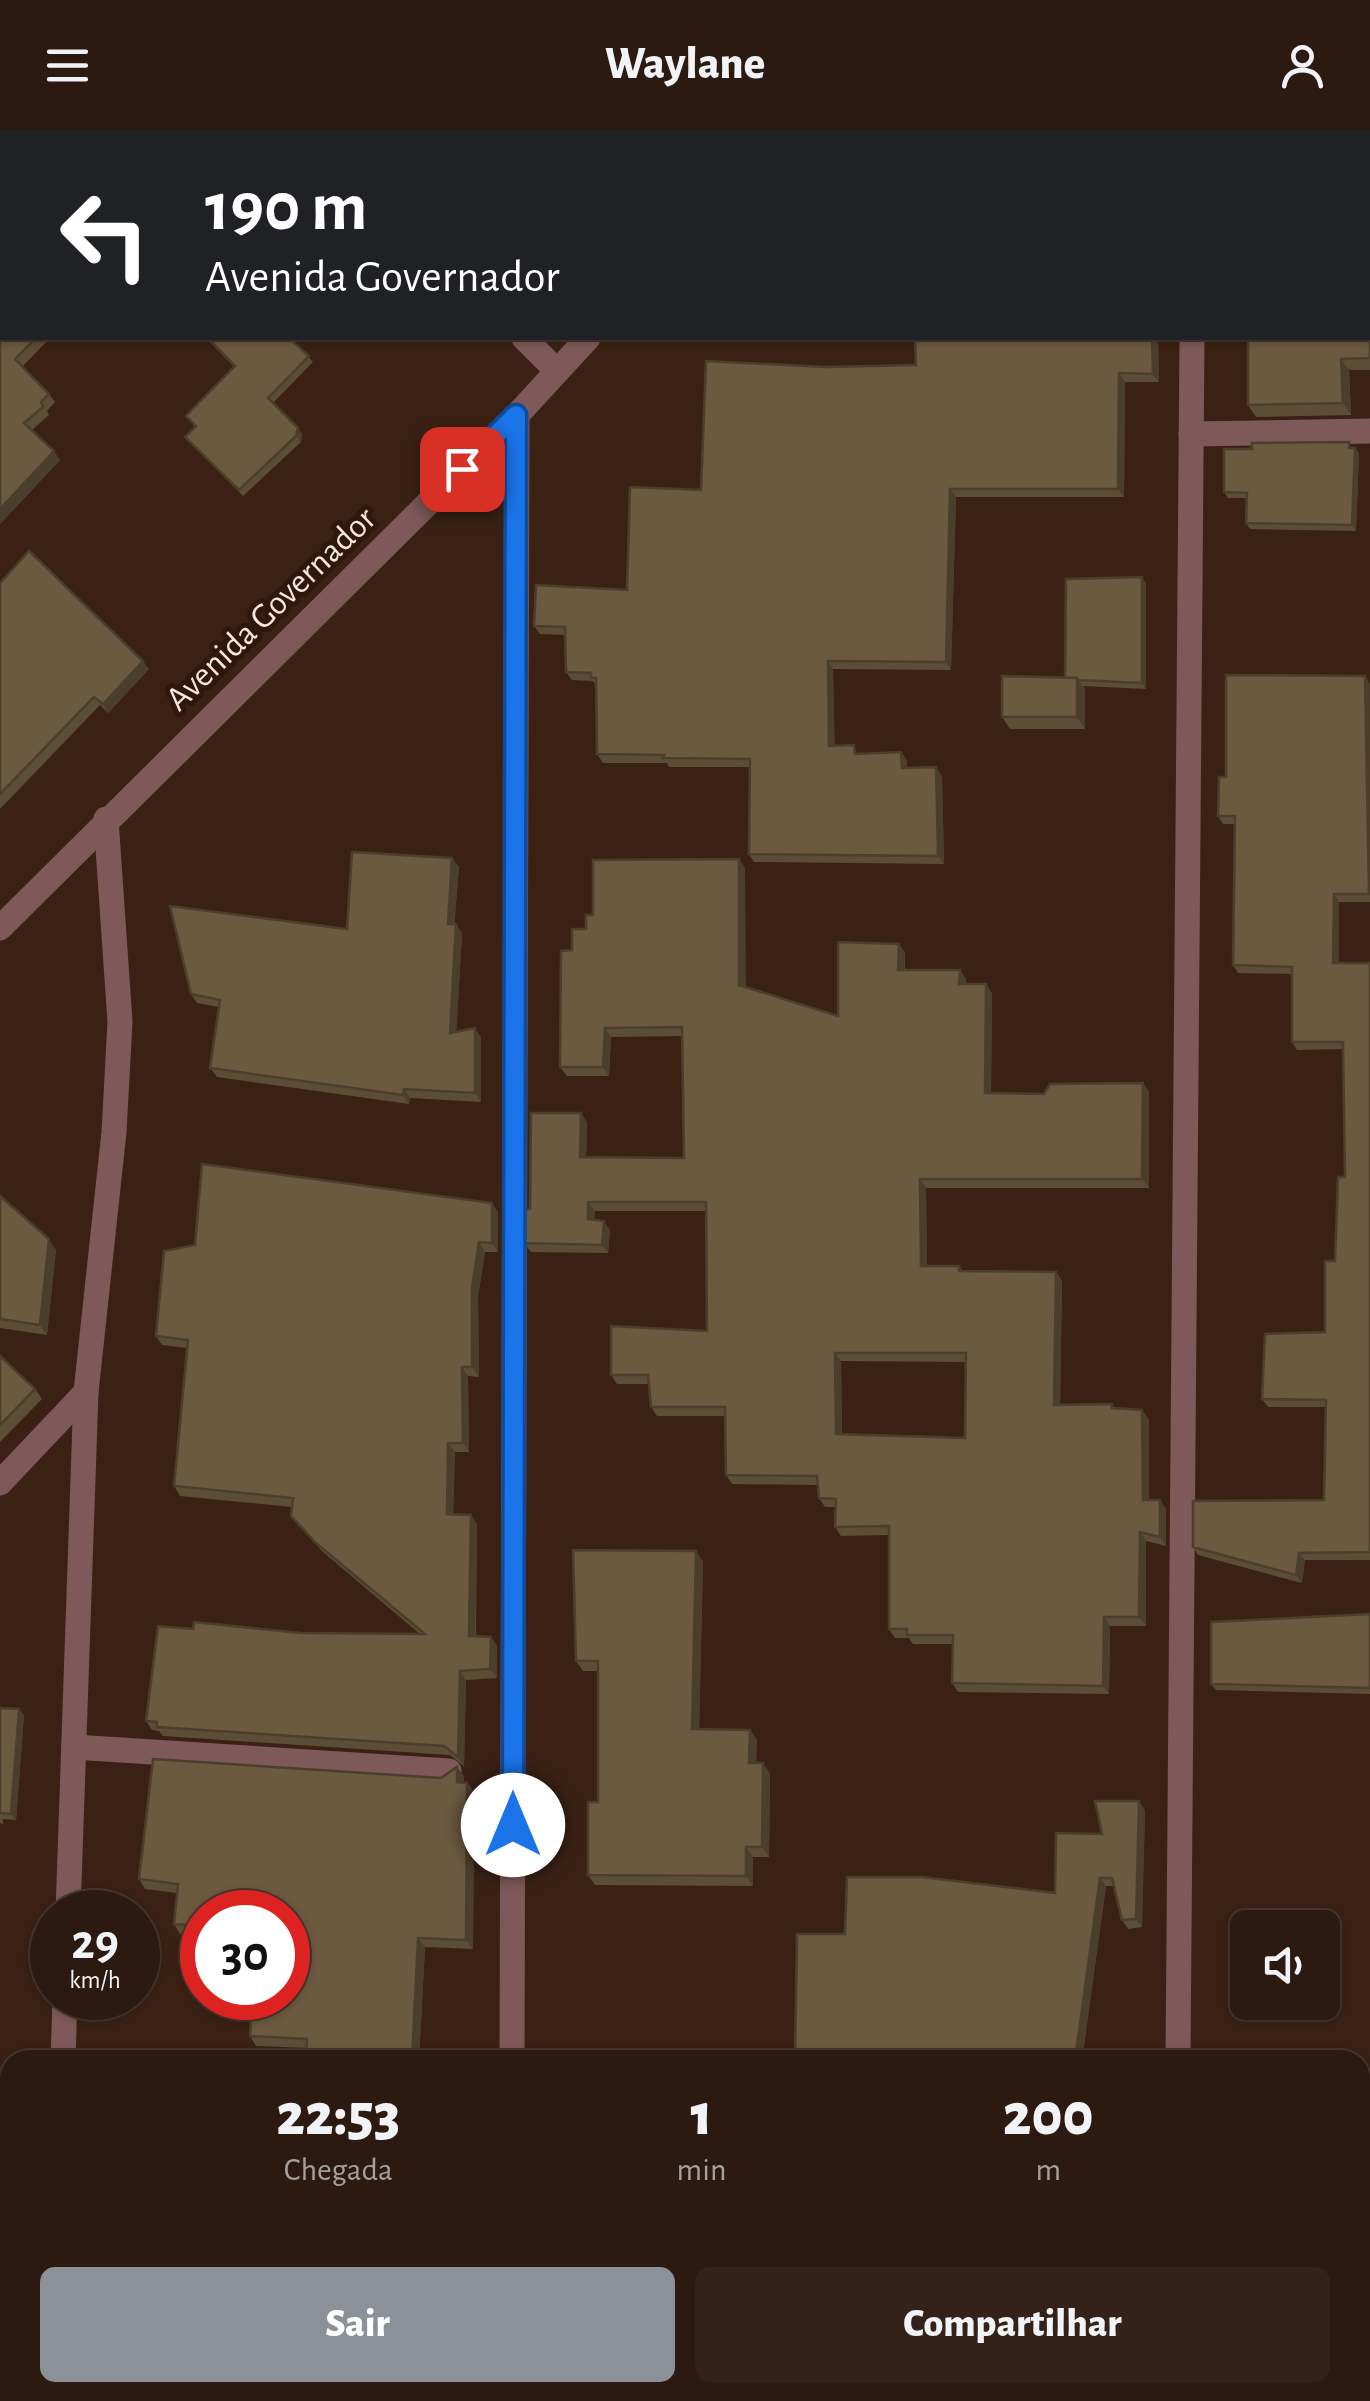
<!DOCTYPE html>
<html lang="pt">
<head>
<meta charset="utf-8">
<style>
	:root { --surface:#2c190f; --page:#342218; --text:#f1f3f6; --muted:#a6a09e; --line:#48382f; --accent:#8c9099 }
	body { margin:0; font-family:"Alegreya Sans",sans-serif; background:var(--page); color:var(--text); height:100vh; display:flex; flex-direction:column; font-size:38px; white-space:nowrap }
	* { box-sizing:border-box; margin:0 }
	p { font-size:32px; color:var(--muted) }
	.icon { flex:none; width:55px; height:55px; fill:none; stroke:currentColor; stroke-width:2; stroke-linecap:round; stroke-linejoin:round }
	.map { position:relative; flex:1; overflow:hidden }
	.side { position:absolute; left:0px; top:1920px; width:1370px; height:352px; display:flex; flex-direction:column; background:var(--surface); border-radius:30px 30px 0 0; box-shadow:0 2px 8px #0004,0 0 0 2px var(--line) }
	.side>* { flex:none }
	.banner { position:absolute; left:0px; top:0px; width:1370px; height:210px; box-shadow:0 2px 8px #0004,0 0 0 2px var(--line); background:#202124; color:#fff; overflow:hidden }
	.controls { position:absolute; left:1230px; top:1780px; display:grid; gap:20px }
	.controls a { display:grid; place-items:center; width:110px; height:110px; border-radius:15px; background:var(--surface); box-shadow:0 2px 8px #0004,0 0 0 2px var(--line); font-size:50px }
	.speed { position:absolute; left:30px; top:1760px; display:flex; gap:20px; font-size:50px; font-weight:700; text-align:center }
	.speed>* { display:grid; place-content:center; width:130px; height:130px; border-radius:50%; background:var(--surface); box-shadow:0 2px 8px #0004,0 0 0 2px var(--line); line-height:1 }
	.speed small { font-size:25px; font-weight:400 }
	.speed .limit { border:15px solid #d22; background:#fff; color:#111 }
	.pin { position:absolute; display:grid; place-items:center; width:85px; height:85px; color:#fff; margin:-42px; border-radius:20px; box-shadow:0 5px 15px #0006 }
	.me { position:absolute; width:110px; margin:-55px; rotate:0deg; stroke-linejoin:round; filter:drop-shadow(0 0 8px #0008) }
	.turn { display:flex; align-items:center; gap:35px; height:210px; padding:0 40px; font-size:45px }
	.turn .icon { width:130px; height:130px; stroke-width:2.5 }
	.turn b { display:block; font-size:70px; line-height:85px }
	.eta { display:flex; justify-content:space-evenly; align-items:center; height:170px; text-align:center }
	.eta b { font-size:60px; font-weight:800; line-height:70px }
	.button { display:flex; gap:20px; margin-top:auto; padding:20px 40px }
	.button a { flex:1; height:115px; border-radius:15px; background:var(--accent); color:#fff; font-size:40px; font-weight:800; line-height:115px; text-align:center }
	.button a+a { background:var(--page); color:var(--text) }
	header { display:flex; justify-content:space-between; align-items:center; height:130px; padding:0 40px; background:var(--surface); font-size:45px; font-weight:800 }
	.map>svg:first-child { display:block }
</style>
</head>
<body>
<header><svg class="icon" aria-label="menu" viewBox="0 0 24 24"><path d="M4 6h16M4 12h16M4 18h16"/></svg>Waylane<svg class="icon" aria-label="person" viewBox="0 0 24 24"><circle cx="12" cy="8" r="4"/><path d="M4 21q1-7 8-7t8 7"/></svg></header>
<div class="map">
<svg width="1370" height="2271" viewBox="0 0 1370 2271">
	<rect width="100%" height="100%" fill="#3a2114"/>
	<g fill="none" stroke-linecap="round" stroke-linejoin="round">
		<!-- minor -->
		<g stroke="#7e5959" stroke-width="25">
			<polyline points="319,0 322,2"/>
			<polyline points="396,0 398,2"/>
			<polyline points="785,2 788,0"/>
			<polyline points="1194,2 1194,0"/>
			<polyline points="524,208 556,240"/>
			<polyline points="1191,304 1370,301"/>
			<polyline points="0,798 517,285 588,208"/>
			<polyline points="0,1353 86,1262"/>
			<polyline points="74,1617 449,1641"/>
			<polyline points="68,1782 86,1262 114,1002 120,892 106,689"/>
			<polyline points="63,1930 65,1868"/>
			<polyline points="512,1930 517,285"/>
			<polyline points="1178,1930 1192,208"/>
			<polyline points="52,2271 52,2262"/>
			<polyline points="511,2271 511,2262"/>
			<polyline points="1176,2271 1176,2262"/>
		</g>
	</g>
	<!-- wall -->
	<g fill="#5c4d37" fill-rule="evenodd">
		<polygon points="0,0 217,0 219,2 2,2 2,208 50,208 22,237 49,264 55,272 47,281 49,285 32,300 60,330 0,394"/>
		<polygon points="1370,21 1370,240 1349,240 1351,285 1256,287 1248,275"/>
		<polygon points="206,208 298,208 294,212 313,232 273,273 302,304 301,312 243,366 185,307 195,297 186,286 234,237"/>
		<polygon points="915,208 1158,208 1159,252 1125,252 1124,367 956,367 951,540 833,539 834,615 860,624 907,630 907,638 942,646 944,734 754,732 749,724 750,637 669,637 667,633 603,633 597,624 596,555 593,551 572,550 566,542 565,505 540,504 534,496 627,460 701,360 826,237 916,235"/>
		<polygon points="1353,318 1355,318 1359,324 1356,401 1250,399 1246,393 1247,368 1228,368 1224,362"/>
		<polygon points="0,453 149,539 108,583 100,575 0,679"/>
		<polygon points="1146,453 1146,559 1083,556 1085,559 1085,599 1010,599 1002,587 1065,548"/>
		<polygon points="1370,554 1370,772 1339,772 1339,833 1370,833 1370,1430 1305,1430 1302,1453 1198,1425 1193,1417 1324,1370 1326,1277 1268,1277 1262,1269 1325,1202 1345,1047 1343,919 1297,920 1292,912 1292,844 1238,843 1233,835 1234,694 1223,694 1218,686 1226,647"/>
		<polygon points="452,728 459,737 454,794 462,803 456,902 481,907 481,972 410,968 409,974 217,947 210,938 219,877 197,873 191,864 347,799"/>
		<path d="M739,729L745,738V857L838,886L899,814L905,823V840H960L966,849V854L992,863L991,964H1044L1143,953L1149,962V1058H926L927,1136H959L962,1141L1056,1142L1062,1151L1060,1275L1112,1274L1115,1279L1149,1289V1370H1160L1166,1379V1416L1146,1411V1496H1110L1109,1564L958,1562L952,1553L953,1514H913L909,1508H895L889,1499V1405L841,1406L835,1397V1377H825L819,1368L817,1355L732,1354L726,1345L725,1286H657L651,1277L649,1254H617L611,1245L707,1201L706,1081H595L594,1090L610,1100L608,1123L531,1122L524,1113L530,1079L587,992L586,1027L684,1028L682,906L611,907L609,946H567L560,937L572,820L586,799L593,785ZM841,1231L966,1232L965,1308L842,1304Z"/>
		<polygon points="0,1066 56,1120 47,1205 0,1198"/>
		<polygon points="498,1082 498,1122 485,1122 478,1166 479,1247 468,1246 469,1322 455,1322 453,1384 477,1394 476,1506 491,1507 497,1516 497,1548 466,1550 464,1636 450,1625 163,1606 159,1601 152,1600 146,1591 193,1499 301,1503 420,1504 323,1422 298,1395 291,1386 292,1377 180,1366 174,1356 187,1218 162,1215 156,1206"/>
		<polygon points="0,1226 35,1259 42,1269 0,1312"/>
		<polygon points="703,1431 699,1599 757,1609 756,1633 770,1643 769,1727 753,1727 753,1756 595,1755 588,1745 598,1672 598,1541 583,1541 576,1531"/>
		<polygon points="1370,1484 1370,1564 1216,1560 1211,1554"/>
		<polygon points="0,1578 24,1585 16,1690 3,1689 3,1694 0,1693"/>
		<polygon points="464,1646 464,1653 467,1653 474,1662 473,1819 425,1817 419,1930 306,1930 307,1918 256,1916 250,1906 288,1782 202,1782 202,1805 180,1804 174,1794 177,1763 145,1759 139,1749 441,1648"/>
		<polygon points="1145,1680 1142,1797 1128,1799 1122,1790 1114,1756 1106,1756 1082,1930 795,1930 845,1804 1055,1763 1102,1704"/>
		<rect x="1360" y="1956" width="10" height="96"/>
		<polygon points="1360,2185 1370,2197 1370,2271 1284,2271 1284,2268 1266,2268 1262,2262 1360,2262"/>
		<polygon points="560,2262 836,2262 836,2266 822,2266 822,2271 735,2271 735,2266 562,2265"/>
		<polygon points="916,2262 1106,2262 1106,2271 1039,2271 1039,2265"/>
	</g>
	<!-- shaded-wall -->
	<g fill="#4b3e2d">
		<polygon points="584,0 600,0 598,2 581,2"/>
		<polygon points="1152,208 1158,208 1159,252 1153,244"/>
		<polygon points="1341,229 1349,240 1351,285 1343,273"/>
		<polygon points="1119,243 1125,252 1124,367 1118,359"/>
		<polygon points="298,298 302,304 301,312 296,306"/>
		<polygon points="1355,318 1359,324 1356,401 1352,395"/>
		<polygon points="54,321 60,330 0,394 0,379"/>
		<polygon points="950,359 956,367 951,540 946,532"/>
		<polygon points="1142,447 1146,453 1146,559 1142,553"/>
		<polygon points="143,531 149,539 108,583 103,574"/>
		<polygon points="828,531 833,539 835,624 829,616"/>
		<polygon points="1365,546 1370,554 1370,766 1369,764"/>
		<polygon points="1077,548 1085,559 1085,599 1077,587"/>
		<polygon points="901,622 907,630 907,646 902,638"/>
		<polygon points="936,637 942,646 944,734 938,726"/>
		<polygon points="452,728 459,737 454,802 448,794"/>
		<polygon points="739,729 745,738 746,864 739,855"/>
		<polygon points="1334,764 1339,772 1339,841 1333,833"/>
		<polygon points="456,794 462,803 456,912 450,903"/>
		<polygon points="899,814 905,823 904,849 898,840"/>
		<polygon points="960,840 966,849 966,863 959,854"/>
		<polygon points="986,854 992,863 991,972 985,963"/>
		<polygon points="475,898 481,907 481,972 475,963"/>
		<polygon points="605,898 611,907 609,946 603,937"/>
		<polygon points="1143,953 1149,962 1149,1058 1142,1049"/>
		<polygon points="404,959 410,968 409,974 403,965"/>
		<polygon points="581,983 587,992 586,1036 580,1027"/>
		<polygon points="920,1049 926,1058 927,1144 921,1136"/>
		<polygon points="588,1072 595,1081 594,1098 588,1089"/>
		<polygon points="492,1073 498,1082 498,1122 492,1113"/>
		<polygon points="604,1091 610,1100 608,1123 602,1115"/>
		<polygon points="49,1109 56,1120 47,1205 40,1195"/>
		<polygon points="479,1112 485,1122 478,1166 479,1247 472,1237 472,1157"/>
		<polygon points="1056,1142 1062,1151 1060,1284 1054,1275"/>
		<polygon points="835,1223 841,1231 842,1313 836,1304"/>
		<polygon points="462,1237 468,1246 469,1322 463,1313"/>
		<polygon points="1142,1280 1149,1289 1149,1379 1143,1370"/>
		<polygon points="448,1313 455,1322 453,1393 447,1384"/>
		<polygon points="1160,1370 1166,1379 1166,1416 1160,1407"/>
		<polygon points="471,1385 477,1394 475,1515 469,1506"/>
		<polygon points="1140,1402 1146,1411 1146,1496 1139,1487"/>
		<polygon points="696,1421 703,1431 699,1609 692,1599"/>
		<polygon points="1299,1423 1305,1430 1302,1453 1296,1445"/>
		<polygon points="1104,1487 1110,1496 1109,1564 1103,1556"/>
		<polygon points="491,1507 497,1516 497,1548 490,1539"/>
		<polygon points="460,1541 466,1550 464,1636 458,1627"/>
		<polygon points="19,1579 24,1585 16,1690 11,1684"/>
		<polygon points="750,1600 757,1609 756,1643 749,1633"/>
		<polygon points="763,1633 770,1643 769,1727 762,1717"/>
		<polygon points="457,1637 464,1646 464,1661 457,1652"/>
		<polygon points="467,1653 474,1662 473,1819 466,1810"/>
		<polygon points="1139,1671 1145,1680 1142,1797 1136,1789"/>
		<polygon points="746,1717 753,1727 753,1756 746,1746"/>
		<polygon points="1100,1748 1106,1756 1082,1930 1075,1930"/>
		<polygon points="418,1808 425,1817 419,1930 412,1930"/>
		<polygon points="265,2262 271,2262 271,2271 264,2271"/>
		<rect x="467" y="2262" width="7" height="9"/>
		<polygon points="816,2262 820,2262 822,2266 822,2271 816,2271"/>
		<rect x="1100" y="2262" width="6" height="9"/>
	</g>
	<!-- building -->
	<g fill="#6b5940" stroke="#4b3e2d" stroke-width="2.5" fill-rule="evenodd">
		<polygon points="0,0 213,0 210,2 2,2 2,208 36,208 15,229 49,264 41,272 43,277 24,293 54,321 0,379"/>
		<polygon points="446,0 584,0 581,2 448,2"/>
		<polygon points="1368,21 1370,21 1370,228 1341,229 1343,273 1248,275 1248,208 1368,208"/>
		<polygon points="208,208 289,208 309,226 268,268 298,298 296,306 239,360 185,307 196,296 186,286 235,236"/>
		<polygon points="915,208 1152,208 1153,244 1119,243 1118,359 950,359 946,532 828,531 829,616 854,615 855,624 901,622 902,638 936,637 938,726 749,724 750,629 663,628 664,625 597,624 596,548 591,548 591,543 566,542 565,497 534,496 536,455 627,460 630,357 701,360 706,231 826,237 916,235"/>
		<polygon points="1349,312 1349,318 1355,318 1352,395 1246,393 1247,363 1224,362 1224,319 1252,319 1252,313"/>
		<polygon points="29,421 143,531 103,574 94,567 0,664 0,453"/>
		<polygon points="1142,447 1142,553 1078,550 1077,548 1065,548 1066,449"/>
		<polygon points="1226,545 1365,546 1369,764 1334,764 1333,833 1370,833 1370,1422 1299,1423 1296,1445 1193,1417 1193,1371 1324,1370 1326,1270 1262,1269 1265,1204 1325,1202 1325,1131 1335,1131 1338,1047 1345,1047 1343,912 1292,912 1292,837 1233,835 1235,686 1218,686 1219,647 1226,647"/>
		<polygon points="1002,546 1077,548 1077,587 1002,587"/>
		<polygon points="352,722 452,728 448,794 456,794 450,903 475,898 475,963 404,959 403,965 210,938 220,870 191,864 170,776 347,799"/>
		<path d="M739,729V855L838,886V812L899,814L898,840H960L959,854H986L985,963L1044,964L1050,954L1143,953L1142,1049H920L921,1136H959V1141L1056,1142L1054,1275L1112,1274V1278L1142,1280L1143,1370H1160V1407L1140,1402L1139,1487H1104L1103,1556L952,1553L953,1505H907V1499H889V1396L835,1397L836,1369L819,1368L817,1346L726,1345L725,1277H651L648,1245H611V1196L707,1201L706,1072H588V1089L604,1091L602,1115L524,1113L525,1079H530L531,983H581L580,1027L684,1028L682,897L605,898L603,937H560L561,821L572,820V799H586V785H593V730ZM835,1223H966L965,1308L836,1304Z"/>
		<polygon points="202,1034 492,1073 492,1113 479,1112 472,1157 472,1237 462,1237 463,1313 448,1313 447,1384 471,1385 469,1506 491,1507 490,1539 460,1541 458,1627 444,1616 157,1597 157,1592 146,1591 158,1496 193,1499 194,1492 301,1503 425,1504 316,1413 291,1386 293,1368 174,1356 188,1210 156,1206 164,1121 195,1115"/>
		<polygon points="0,1066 49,1109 40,1195 0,1189"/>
		<polygon points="0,1226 35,1259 0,1295"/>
		<polygon points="573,1420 696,1421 692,1599 750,1600 749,1633 763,1633 762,1717 746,1717 746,1746 588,1745 588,1672 598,1672 598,1531 576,1531"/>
		<polygon points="1370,1484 1370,1558 1211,1554 1211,1492"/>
		<polygon points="0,1578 19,1579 11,1684 0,1683"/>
		<polygon points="153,1629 441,1648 457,1637 457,1652 467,1653 466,1810 418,1808 412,1930 306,1930 307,1909 250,1906 252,1868 288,1868 288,1782 202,1782 202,1796 174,1794 178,1754 139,1749"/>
		<polygon points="1095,1671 1139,1671 1136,1789 1122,1790 1112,1748 1100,1748 1075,1930 795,1930 797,1804 845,1804 847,1747 922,1747 1055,1763 1056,1703 1102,1704"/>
		<rect x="1360" y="1956" width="10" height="85"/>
		<polygon points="1360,2185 1370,2197 1370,2271 1284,2271 1284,2262 1360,2262"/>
		<polygon points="166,2262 265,2262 264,2271 165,2271"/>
		<polygon points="358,2262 467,2262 467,2271 357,2271"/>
		<rect x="735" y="2262" width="81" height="9"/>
		<rect x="1039" y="2262" width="61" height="9"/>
	</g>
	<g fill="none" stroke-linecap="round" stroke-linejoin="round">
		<defs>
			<polyline id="route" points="462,339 516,285 513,1695"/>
		</defs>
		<!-- route casing -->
		<use href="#route" stroke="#114b97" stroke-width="25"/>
		<!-- route -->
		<use href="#route" stroke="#1a73e8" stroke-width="18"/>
	</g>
	<g text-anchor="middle" stroke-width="10" stroke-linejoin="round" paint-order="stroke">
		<!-- street labels -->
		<g font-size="35" fill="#f8e6de" stroke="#2f170b">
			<text transform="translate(270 478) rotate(-44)" y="12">Avenida Governador</text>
		</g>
	</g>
</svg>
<div class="controls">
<a><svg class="icon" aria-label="sound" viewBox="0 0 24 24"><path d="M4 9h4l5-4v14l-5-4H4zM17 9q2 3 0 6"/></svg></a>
</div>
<div class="speed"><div>29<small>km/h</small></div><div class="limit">30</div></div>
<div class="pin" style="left:462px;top:339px;background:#d93025"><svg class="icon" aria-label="arrive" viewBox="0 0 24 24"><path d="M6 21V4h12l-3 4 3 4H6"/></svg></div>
<svg class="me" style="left:513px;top:1695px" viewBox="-20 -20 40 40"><circle r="19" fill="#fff"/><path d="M0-13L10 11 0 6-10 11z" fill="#1a73e8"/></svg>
<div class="banner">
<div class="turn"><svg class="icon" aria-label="left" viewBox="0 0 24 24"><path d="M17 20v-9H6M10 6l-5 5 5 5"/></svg><div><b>190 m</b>Avenida Governador</div></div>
</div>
<section class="side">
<div class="eta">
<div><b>22:53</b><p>Chegada</p></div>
<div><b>1</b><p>min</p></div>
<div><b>200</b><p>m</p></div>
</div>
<div class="button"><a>Sair</a><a>Compartilhar</a></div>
</section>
</div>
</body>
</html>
